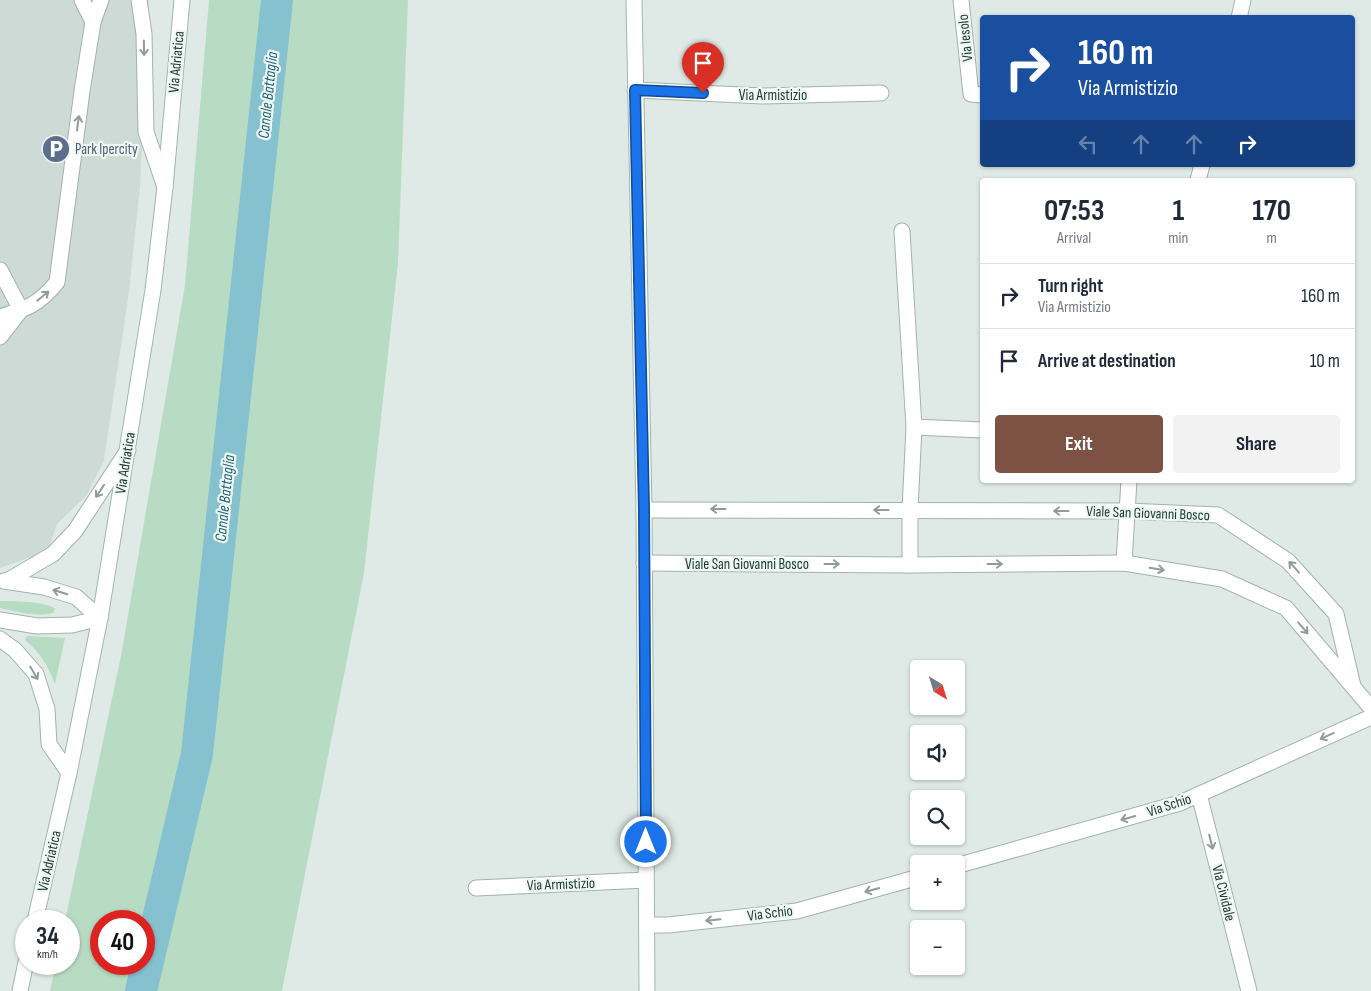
<!DOCTYPE html>
<html lang="en">
<head>
<meta charset="utf-8">
<style>
	:root { --surface:#fff; --page:#f2f2f3; --text:#1f2937; --muted:#747a83; --line:#e0e1e3; --accent:#7d5245 }
	body { margin:0; font-family:"Sofia Sans Condensed",sans-serif; background:var(--page); color:var(--text); height:100vh; display:flex; flex-direction:column; font-size:19px; white-space:nowrap }
	* { box-sizing:border-box; margin:0 }
	p { font-size:16px; color:var(--muted) }
	.icon { flex:none; width:28px; height:28px; fill:none; stroke:currentColor; stroke-width:2; stroke-linecap:round; stroke-linejoin:round }
	.map { position:relative; flex:1; overflow:hidden }
	.panel { position:absolute; left:980px; top:178px; width:375px; height:305px; display:flex; flex-direction:column; background:var(--surface); border-radius:5px; box-shadow:0 1px 4px #0004 }
	.panel>* { flex:none }
	.banner { position:absolute; left:980px; top:15px; width:375px; height:152px; border-radius:5px; box-shadow:0 1px 4px #0004; background:#1a4fa0; color:#fff; overflow:hidden }
	.needle { width:32px; rotate:142deg }
	.tools { position:absolute; left:910px; top:660px; display:grid; gap:10px }
	.tools a { display:grid; place-items:center; width:55px; height:55px; border-radius:5px; background:var(--surface); box-shadow:0 1px 4px #0004; font-size:25px }
	.speed { position:absolute; left:15px; top:910px; display:flex; gap:10px; font-size:25px; font-weight:700; text-align:center }
	.speed>* { display:grid; place-content:center; width:65px; height:65px; border-radius:50%; background:var(--surface); box-shadow:0 1px 4px #0004; line-height:1 }
	.speed small { font-size:12px; font-weight:400 }
	.speed .limit { border:8px solid #d22; background:#fff; color:#111 }
	.pin { position:absolute; display:grid; place-items:center; width:42px; height:42px; color:#fff; margin:-51px -21px; border-radius:50% 50% 50% 0; rotate:-45deg; box-shadow:0 0 5px #0007 }
	.pin .icon { rotate:45deg }
	.me { position:absolute; width:55px; margin:-28px; rotate:0deg; stroke-linejoin:round; filter:drop-shadow(0 0 4px #0008) }
	.turn { display:flex; align-items:center; gap:18px; height:105px; padding:0 15px; font-size:22px }
	.turn .icon { width:65px; height:65px; stroke-width:2.5 }
	.turn b { display:block; font-size:35px; line-height:42px }
	.lanes { display:flex; align-items:center; height:48px; padding:0 15px; background:#0003; justify-content:center; gap:25px; direction:ltr }
	.lanes .off { opacity:.35 }
	.eta { display:flex; justify-content:space-evenly; align-items:center; height:85px; text-align:center }
	.eta b { font-size:30px; font-weight:700; line-height:35px }
	.primary-button { display:flex; gap:10px; margin-top:auto; padding:10px 15px }
	.primary-button a { flex:1; height:58px; border-radius:5px; background:var(--accent); color:#fff; font-size:20px; font-weight:700; line-height:58px; text-align:center }
	.primary-button a+a { background:var(--page); color:var(--text) }
	ul { padding:0; list-style:none }
	li { display:flex; align-items:center; gap:15px; height:65px; padding:0 15px; border-top:1px solid var(--line) }
	li div { flex:1 }
	li b { display:block; font-size:19px }
	li em { font-style:normal }
	.map>svg:first-child { display:block }
</style>
</head>
<body>
<div class="map">
<svg width="1371" height="991" viewBox="0 0 1371 991">
	<rect width="100%" height="100%" fill="#dfeae6"/>
	<!-- built -->
	<polygon fill="#cddad5" points="0,0 149,0 140,186 129,292 104,460 87,495 57,524 48,551 0,568"/>
	<!-- green -->
	<g fill="#b8dcc3" fill-rule="evenodd">
		<path d="M209,0H408L398,263L364,573L282,991H50L56,964H69V921H65L121,656L185,285ZM101,921H144V964H101Z"/>
		<path d="M0,601C13,601 47,601 55,609L53,613C36,617 17,612 0,608Z"/>
		<path d="M27,636L65,638L55,684C48,666 40,652 25,640Z"/>
	</g>
	<g fill="none" stroke-linecap="round" stroke-linejoin="round">
		<!-- canal -->
		<polyline stroke="#86c1d0" stroke-width="32" points="141,991 197,754 277,0"/>
		<defs>
			<g id="lane">
				<polyline points="139,0 144,34 146,132 165,187"/>
				<polyline points="93,22 101,0"/>
				<polyline points="0,270 21,310 0,337"/>
				<path d="M0,317C26,309 40,304 57,282L82,91L93,22L82,0"/>
				<polyline points="476,888 646,880"/>
			</g>
			<g id="street">
				<polyline points="961,0 971,94 982,95"/>
				<polyline points="1239,18 1243,0"/>
				<polyline points="635,90 763,96 881,93"/>
				<polyline points="1198,180 1202,165"/>
				<polyline points="902,231 914,427 910,510 910,565"/>
				<polyline points="914,427 982,430"/>
				<polyline points="644,510 1127,511 1218,515 1288,561 1336,614 1353,686"/>
				<polyline points="644,563 910,565 1124,563 1222,579 1286,608 1371,708"/>
				<polyline points="1124,563 1129,480"/>
				<polyline points="4,581 44,587 76,597 100,618"/>
				<polyline points="7,581 53,554 75,531 128,450"/>
				<polyline points="0,620 37,626 72,625 100,618"/>
				<polyline points="0,639 15,650 36,674 47,709 49,744 69,773"/>
				<polyline points="1199,794 1249,991"/>
				<polyline points="956,866 1180,803 1371,717"/>
				<polyline points="647,925 668,925 797,911 919,877"/>
			</g>
			<g id="secondary">
				<polyline points="634,0 644,510 647,991"/>
				<polyline points="35,921 69,773 100,618 153,290 165,187 182,0"/>
				<polyline points="20,991 26,962"/>
			</g>
		</defs>
		<!-- lane casing -->
		<use href="#lane" stroke="#a2b2ad" stroke-width="17"/>
		<!-- street casing -->
		<use href="#street" stroke="#a2b2ad" stroke-width="17"/>
		<!-- secondary casing -->
		<use href="#secondary" stroke="#9eb6ae" stroke-width="17"/>
		<!-- lane -->
		<use href="#lane" stroke="#fff" stroke-width="15"/>
		<!-- street -->
		<use href="#street" stroke="#fff" stroke-width="15"/>
		<!-- secondary -->
		<use href="#secondary" stroke="#fff" stroke-width="15"/>
	</g>
	<!-- one-way arrows -->
	<defs><path id="oneway-shaft" d="M-6 0H5M1.5-3L5.5 0L1.5 3" fill="none" stroke-width="1.6" stroke-linecap="round" stroke-linejoin="round" transform="scale(1.25)"/></defs>
	<g stroke="#909c9a">
		<use href="#oneway-shaft" transform="translate(144 48) rotate(89)"/>
		<use href="#oneway-shaft" transform="translate(78 123) rotate(-82)"/>
		<use href="#oneway-shaft" transform="translate(43 296) rotate(-39)"/>
		<use href="#oneway-shaft" transform="translate(100 491) rotate(124)"/>
		<use href="#oneway-shaft" transform="translate(718 509) rotate(-180)"/>
		<use href="#oneway-shaft" transform="translate(881 510) rotate(-180)"/>
		<use href="#oneway-shaft" transform="translate(1061 511) rotate(-180)"/>
		<use href="#oneway-shaft" transform="translate(832 564)"/>
		<use href="#oneway-shaft" transform="translate(995 564)"/>
		<use href="#oneway-shaft" transform="translate(1294 567) rotate(-132)"/>
		<use href="#oneway-shaft" transform="translate(1157 569) rotate(9)"/>
		<use href="#oneway-shaft" transform="translate(60 592) rotate(-162)"/>
		<use href="#oneway-shaft" transform="translate(1303 628) rotate(49)"/>
		<use href="#oneway-shaft" transform="translate(34 673) rotate(60)"/>
		<use href="#oneway-shaft" transform="translate(1327 736) rotate(156)"/>
		<use href="#oneway-shaft" transform="translate(1128 818) rotate(164)"/>
		<use href="#oneway-shaft" transform="translate(1211 842) rotate(76)"/>
		<use href="#oneway-shaft" transform="translate(872 890) rotate(164)"/>
		<use href="#oneway-shaft" transform="translate(713 920) rotate(174)"/>
	</g>
	<g fill="none" stroke-linecap="round" stroke-linejoin="round">
		<defs>
			<polyline id="route" points="646,842 644,510 635,90 703,93"/>
		</defs>
		<!-- route casing -->
		<use href="#route" stroke="#114b97" stroke-width="12"/>
		<!-- route -->
		<use href="#route" stroke="#1a73e8" stroke-width="9"/>
	</g>
	<!-- icons -->
	<defs>
		<symbol id="parking-disc" viewBox="-11 -11 22 22"><circle r="9.5" fill="#5c6f8a" stroke="#eff7f3"/><path d="M-3.5-5.5H1a3.5 3.5 0 0 1 0 7H-1V5.5H-3.5ZM-1-3.4V-.6H.8a1.4 1.4 0 0 0 0-2.8Z" fill="#fff"/></symbol>
	</defs>
	<g fill-rule="evenodd">
		<use href="#parking-disc" x="40" y="133" width="32" height="32"/>
	</g>
	<g text-anchor="middle" stroke-width="4.5" stroke-linejoin="round" paint-order="stroke">
		<!-- street labels -->
		<g font-size="15" fill="#203a34" stroke="#eff7f3">
			<text transform="translate(965 38) rotate(-96)" y="5">Via Iesolo</text>
			<text transform="translate(176 62) rotate(-85)" y="5">Via Adriatica</text>
			<text x="773" y="100">Via Armistizio</text>
			<text transform="translate(125 463) rotate(-81)" y="5">Via Adriatica</text>
			<text transform="translate(1148 513) rotate(2)" y="5">Viale San Giovanni Bosco</text>
			<text x="747" y="569">Viale San Giovanni Bosco</text>
			<text transform="translate(1169 805) rotate(-18)" y="5">Via Schio</text>
			<text transform="translate(49 861) rotate(-77)" y="5">Via Adriatica</text>
			<text transform="translate(561 884) rotate(-2)" y="5">Via Armistizio</text>
			<text transform="translate(1224 893) rotate(76)" y="5">Via Cividale</text>
			<text transform="translate(770 913) rotate(-7)" y="5">Via Schio</text>
		</g>
		<!-- service labels -->
		<g font-size="15" fill="#4e5e75" stroke="#eff7f3" text-anchor="start">
			<text x="75" y="154">Park Ipercity</text>
		</g>
		<!-- water labels -->
		<g font-size="16" font-style="italic" fill="#1b6175" stroke="#eff7f3">
			<text transform="translate(267 95) rotate(-84)" y="6">Canale Battaglia</text>
			<text transform="translate(224 498) rotate(-84)" y="6">Canale Battaglia</text>
		</g>
	</g>
</svg>
<div class="tools">
<a><svg class="needle" viewBox="-14 -14 28 28"><path d="M0-13l5 13h-10z" fill="#e53935"/><path d="M0 13l5-13h-10z" fill="#747a83"/></svg></a>
<a><svg class="icon" aria-label="sound" viewBox="0 0 24 24"><path d="M4 9h4l5-4v14l-5-4H4zM17 9q2 3 0 6"/></svg></a>
<a><svg class="icon" aria-label="search" viewBox="0 0 24 24"><circle cx="10" cy="10" r="6"/><path d="M15 15l6 6"/></svg></a>
<a>+</a>
<a>−</a>
</div>
<div class="speed"><div>34<small>km/h</small></div><div class="limit">40</div></div>
<div class="pin" style="left:703px;top:93px;background:#d93025"><svg class="icon" aria-label="arrive" viewBox="0 0 24 24"><path d="M6 21V4h12l-3 4 3 4H6"/></svg></div>
<svg class="me" style="left:646px;top:842px" viewBox="-20 -20 40 40"><circle r="17" fill="#1a73e8" stroke="#fff" stroke-width="3"/><path d="M0-11L8 9 0 5-8 9z" fill="#fff"/></svg>
<div class="banner">
<div class="turn"><svg class="icon" aria-label="right" viewBox="0 0 24 24"><path d="M7 20v-9h11M14 6l5 5-5 5"/></svg><div><b>160 m</b>Via Armistizio</div></div>
<div class="lanes"><svg class="icon off" aria-label="left" viewBox="0 0 24 24"><path d="M17 20v-9H6M10 6l-5 5 5 5"/></svg><svg class="icon off" aria-label="ahead" viewBox="0 0 24 24"><path d="M12 20V5M6 11l6-6 6 6"/></svg><svg class="icon off" aria-label="ahead" viewBox="0 0 24 24"><path d="M12 20V5M6 11l6-6 6 6"/></svg><svg class="icon" aria-label="right" viewBox="0 0 24 24"><path d="M7 20v-9h11M14 6l5 5-5 5"/></svg></div>
</div>
<section class="panel">
<div class="eta">
<div><b>07:53</b><p>Arrival</p></div>
<div><b>1</b><p>min</p></div>
<div><b>170</b><p>m</p></div>
</div>
<ul>
<li><svg class="icon" aria-label="right" viewBox="0 0 24 24"><path d="M7 20v-9h11M14 6l5 5-5 5"/></svg><div><b>Turn right</b><p>Via Armistizio</p></div><em>160 m</em></li>
<li><svg class="icon" aria-label="arrive" viewBox="0 0 24 24"><path d="M6 21V4h12l-3 4 3 4H6"/></svg><div><b>Arrive at destination</b></div><em>10 m</em></li>
</ul>
<div class="primary-button"><a>Exit</a><a>Share</a></div>
</section>
</div>
</body>
</html>
